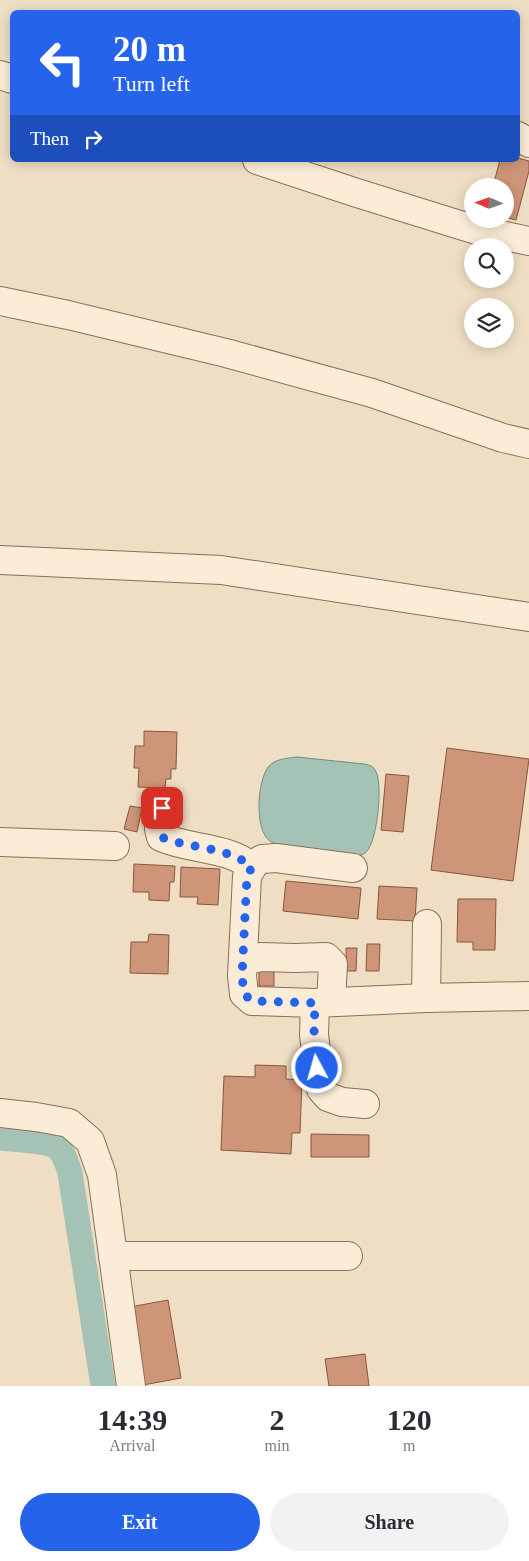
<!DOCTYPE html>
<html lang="en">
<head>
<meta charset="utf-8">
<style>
	:root { --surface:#fff; --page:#f2f2f3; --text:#2b2b33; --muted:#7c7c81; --accent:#2563eb }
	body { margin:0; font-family:Georgia,serif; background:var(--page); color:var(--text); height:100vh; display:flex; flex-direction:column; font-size:19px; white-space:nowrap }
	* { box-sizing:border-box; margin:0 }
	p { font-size:16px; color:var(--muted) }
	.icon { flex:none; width:28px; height:28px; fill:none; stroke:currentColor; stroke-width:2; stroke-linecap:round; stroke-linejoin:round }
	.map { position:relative; height:1386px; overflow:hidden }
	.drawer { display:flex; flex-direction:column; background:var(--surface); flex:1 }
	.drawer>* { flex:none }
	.hud { position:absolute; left:10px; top:10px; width:510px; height:152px; border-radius:8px; box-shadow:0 2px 12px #0003; background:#2563eb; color:#fff; overflow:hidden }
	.needle { width:32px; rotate:272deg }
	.controls { position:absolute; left:464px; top:178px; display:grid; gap:10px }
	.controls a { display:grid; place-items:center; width:50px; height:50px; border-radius:50%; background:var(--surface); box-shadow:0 2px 12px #0003; font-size:25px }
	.pin { position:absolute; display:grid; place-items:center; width:42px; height:42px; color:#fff; margin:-21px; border-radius:10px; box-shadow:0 2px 8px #0006 }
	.me { position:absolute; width:55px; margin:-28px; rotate:354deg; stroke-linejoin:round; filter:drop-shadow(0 0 4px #0008) }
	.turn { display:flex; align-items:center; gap:18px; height:105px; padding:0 20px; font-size:22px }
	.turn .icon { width:65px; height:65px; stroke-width:2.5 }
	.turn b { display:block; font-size:35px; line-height:42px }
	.then { display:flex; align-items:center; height:48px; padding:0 20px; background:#0003; gap:10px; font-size:19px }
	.eta { display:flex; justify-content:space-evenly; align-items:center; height:85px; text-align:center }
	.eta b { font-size:30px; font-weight:600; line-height:35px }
	.cta { display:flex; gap:10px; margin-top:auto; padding:10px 20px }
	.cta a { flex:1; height:58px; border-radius:30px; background:var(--accent); color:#fff; font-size:20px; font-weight:600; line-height:58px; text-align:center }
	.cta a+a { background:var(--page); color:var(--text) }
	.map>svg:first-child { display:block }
</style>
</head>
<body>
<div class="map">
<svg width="529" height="1386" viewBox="0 0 529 1386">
	<rect width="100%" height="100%" fill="#efdec3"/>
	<!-- water -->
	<path fill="#a5c2b7" stroke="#6c9084" d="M297,757L364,764C369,765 374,766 376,772C383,785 377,836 369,848C366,854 362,855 356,856C338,854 283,851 270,841C254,830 257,780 269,766C275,759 288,758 297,757Z"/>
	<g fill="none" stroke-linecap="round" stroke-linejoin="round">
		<!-- canal -->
		<path stroke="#a5c2b7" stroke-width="25" d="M0,1138C12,1139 46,1141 55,1146C64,1151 67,1164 70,1173L103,1386"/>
	</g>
	<!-- building -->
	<g fill="#ce9578" stroke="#89563e">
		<polygon points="518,158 529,161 529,171 516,220 505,217 505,186 493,186 500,160 518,160"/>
		<polygon points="144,731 177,732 176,769 171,769 171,779 166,779 165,788 138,787 139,768 134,768 135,746 144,746"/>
		<polygon points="447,748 529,759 513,881 431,870"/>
		<polygon points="386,774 409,776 403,832 381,830"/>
		<polygon points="130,806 142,808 137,832 124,829"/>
		<polygon points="134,864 175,866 174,882 170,882 169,901 149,900 149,892 133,892"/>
		<polygon points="181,867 220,869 218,905 197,904 198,897 180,897"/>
		<polygon points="286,881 361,888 358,919 283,911"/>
		<polygon points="379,886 417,888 415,921 377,919"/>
		<polygon points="458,899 496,899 495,950 473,950 473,942 457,942"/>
		<polygon points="149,934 169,935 168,974 130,973 131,942 148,942"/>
		<polygon points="367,944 380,944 379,971 366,971"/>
		<polygon points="346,948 357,948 356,971 346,971"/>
		<rect x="259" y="970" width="15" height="16"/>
		<polygon points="255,1065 286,1066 286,1079 302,1080 300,1133 292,1133 291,1154 221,1150 224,1076 255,1077"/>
		<polygon points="311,1134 369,1135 369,1157 311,1157"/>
		<polygon points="168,1300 181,1378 143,1385 130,1307"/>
		<polygon points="365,1354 369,1386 329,1386 325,1359"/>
	</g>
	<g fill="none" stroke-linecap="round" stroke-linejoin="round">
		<defs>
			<g id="minor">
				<polyline points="0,75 12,79"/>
				<polyline points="518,136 529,143"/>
				<polyline points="257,160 357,193 476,230 529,241"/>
				<polyline points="0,301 68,315 226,353 372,393 503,438 529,444"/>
				<polyline points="0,560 221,570 529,617"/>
				<path d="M162,808L159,829L161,837C190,850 227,846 252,867"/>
				<polyline points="0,842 115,846"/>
				<polyline points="353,868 276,858 262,859 254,864 247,876 242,976 244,994 252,1001 315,1003 426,998 529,996"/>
				<polyline points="243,961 261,957 295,958 326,957 333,964 331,1002"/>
				<polyline points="426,998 427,924"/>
				<polyline points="315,1003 314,1035 321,1089 328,1097 342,1102 365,1104"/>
				<polyline points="0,1113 36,1117 69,1123 90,1141 102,1175 131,1386"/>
				<polyline points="113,1256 348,1256"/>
			</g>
		</defs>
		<!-- minor casing -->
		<use href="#minor" stroke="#8a6f59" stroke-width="30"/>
		<!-- minor -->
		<use href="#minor" stroke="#faecd6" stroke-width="28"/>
	</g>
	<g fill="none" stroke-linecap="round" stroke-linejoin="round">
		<!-- route -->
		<path stroke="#2563eb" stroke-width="9" stroke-dasharray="0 16.2" d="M162,808L159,829L161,837C190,849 227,846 252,867L247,876L242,976L244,994L252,1001L315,1003L314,1035L317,1068"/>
	</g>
</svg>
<div class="controls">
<a><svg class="needle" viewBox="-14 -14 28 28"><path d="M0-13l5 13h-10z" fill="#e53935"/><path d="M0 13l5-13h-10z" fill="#7c7c81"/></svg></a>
<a><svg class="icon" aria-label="search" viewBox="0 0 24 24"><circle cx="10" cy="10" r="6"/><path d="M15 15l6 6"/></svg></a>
<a><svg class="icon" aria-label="layers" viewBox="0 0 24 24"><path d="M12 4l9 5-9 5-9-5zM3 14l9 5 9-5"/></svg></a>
</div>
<div class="pin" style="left:162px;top:808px;background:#d93025"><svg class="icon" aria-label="arrive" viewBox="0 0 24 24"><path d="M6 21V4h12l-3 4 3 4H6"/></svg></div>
<svg class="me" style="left:317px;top:1068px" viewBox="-20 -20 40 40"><circle r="17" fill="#2563eb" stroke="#fff" stroke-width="3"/><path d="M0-11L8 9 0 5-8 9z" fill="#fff"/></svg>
<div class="hud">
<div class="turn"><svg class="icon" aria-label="left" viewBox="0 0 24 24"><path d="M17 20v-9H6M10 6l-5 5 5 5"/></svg><div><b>20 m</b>Turn left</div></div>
<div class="then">Then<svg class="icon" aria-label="right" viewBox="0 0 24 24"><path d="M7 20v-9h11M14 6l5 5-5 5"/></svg></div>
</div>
</div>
<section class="drawer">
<div class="eta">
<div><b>14:39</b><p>Arrival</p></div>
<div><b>2</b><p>min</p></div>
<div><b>120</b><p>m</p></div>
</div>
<div class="cta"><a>Exit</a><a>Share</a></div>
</section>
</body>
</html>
